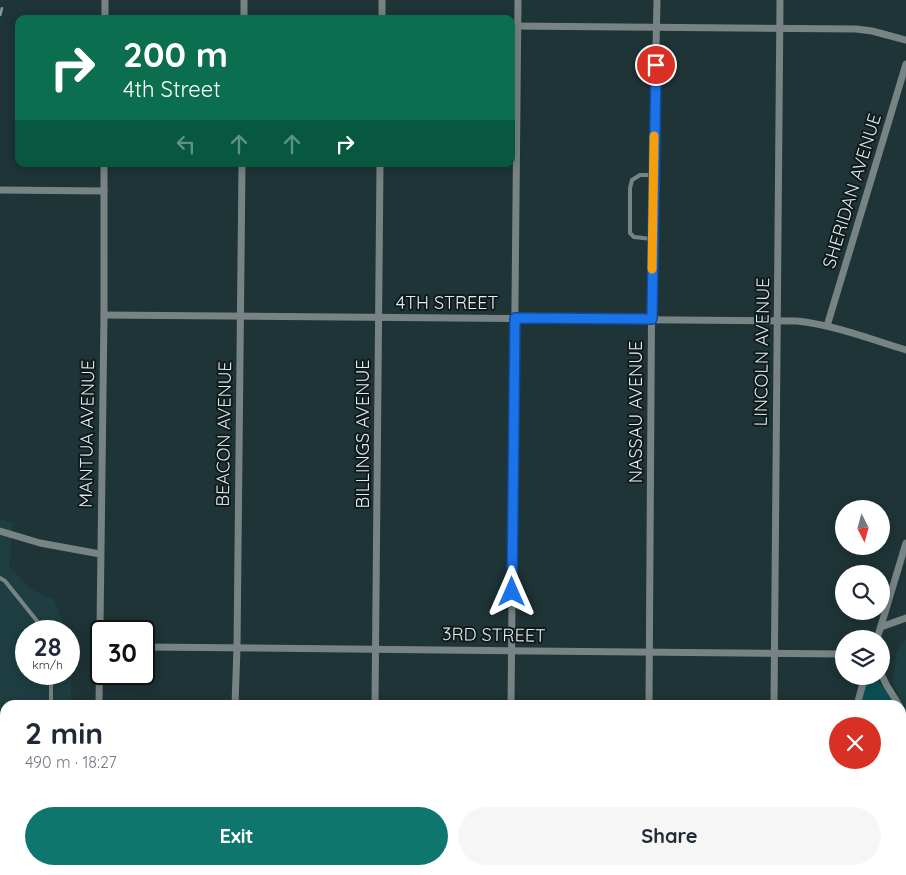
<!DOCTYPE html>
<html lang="en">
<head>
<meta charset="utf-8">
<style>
	:root { --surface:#fff; --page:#f6f6f7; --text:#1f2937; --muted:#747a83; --accent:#0f766e }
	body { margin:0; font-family:Quicksand,sans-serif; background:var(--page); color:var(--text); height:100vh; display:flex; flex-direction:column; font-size:19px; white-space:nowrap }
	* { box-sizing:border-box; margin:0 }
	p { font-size:16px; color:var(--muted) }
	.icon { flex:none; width:28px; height:28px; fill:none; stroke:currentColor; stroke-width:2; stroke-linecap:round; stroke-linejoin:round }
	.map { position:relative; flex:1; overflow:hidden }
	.side { position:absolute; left:0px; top:700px; width:906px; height:175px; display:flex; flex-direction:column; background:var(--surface); border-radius:15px 15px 0 0; box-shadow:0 2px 12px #0003 }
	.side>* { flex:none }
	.hud { position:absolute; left:15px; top:15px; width:500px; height:152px; border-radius:10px; box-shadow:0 2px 12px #0003; background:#0b6e4f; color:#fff; overflow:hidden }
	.needle { width:32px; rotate:174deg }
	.tools { position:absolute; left:835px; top:500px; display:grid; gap:10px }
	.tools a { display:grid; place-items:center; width:55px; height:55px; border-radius:50%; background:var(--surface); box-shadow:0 2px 12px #0003; font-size:25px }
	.speed { position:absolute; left:15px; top:620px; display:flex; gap:10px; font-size:25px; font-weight:700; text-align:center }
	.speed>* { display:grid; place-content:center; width:65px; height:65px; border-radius:50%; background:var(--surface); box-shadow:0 2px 12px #0003; line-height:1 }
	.speed small { font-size:12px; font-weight:400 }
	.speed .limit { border:2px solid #111; border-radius:8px; background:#fff; color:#111 }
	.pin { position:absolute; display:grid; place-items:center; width:42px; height:42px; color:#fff; margin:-21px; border:2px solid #fff; border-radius:50%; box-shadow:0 1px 5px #0007 }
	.me { position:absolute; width:55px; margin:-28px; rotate:0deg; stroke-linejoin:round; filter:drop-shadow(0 0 4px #0008) }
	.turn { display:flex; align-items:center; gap:18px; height:105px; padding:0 25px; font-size:22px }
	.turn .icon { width:65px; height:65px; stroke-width:2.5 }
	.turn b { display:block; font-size:35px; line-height:42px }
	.lanes { display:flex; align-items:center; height:48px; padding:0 25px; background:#0003; justify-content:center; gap:25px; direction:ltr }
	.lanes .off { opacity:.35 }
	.round { display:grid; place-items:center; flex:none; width:52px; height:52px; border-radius:26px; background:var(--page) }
	.overview { display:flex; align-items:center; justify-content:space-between; height:85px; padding:0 25px }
	h1 { font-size:30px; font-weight:800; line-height:38px }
	.cta { display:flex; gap:10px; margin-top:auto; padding:10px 25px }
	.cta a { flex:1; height:58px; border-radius:30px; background:var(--accent); color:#fff; font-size:20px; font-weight:800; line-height:58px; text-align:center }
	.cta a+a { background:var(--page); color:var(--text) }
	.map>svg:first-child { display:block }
</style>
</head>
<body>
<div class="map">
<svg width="906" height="875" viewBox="0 0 906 875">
	<rect width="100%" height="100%" fill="#1e3437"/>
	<!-- built -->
	<g fill="#1e3e41">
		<polygon points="0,519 13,523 9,566 29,588 54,600 67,631 26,631 26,674 69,674 69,634 71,640 71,705 5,705 5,870 69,870 69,875 0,875"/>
		<polygon points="906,639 906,712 893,682 896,652"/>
	</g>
	<!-- green -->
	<g fill="#0c5055">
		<polygon points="867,676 875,676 895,705 859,705"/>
		<polygon points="901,715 906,722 906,875 849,875 847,870 901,870"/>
		<rect x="108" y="870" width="201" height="5"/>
	</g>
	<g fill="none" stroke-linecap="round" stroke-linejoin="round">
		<!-- service -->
		<g stroke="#788384" stroke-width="4">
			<polyline points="652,239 634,237 630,233 630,188 632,180 640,175 653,175"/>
			<polyline points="0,578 5,581 41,626 43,631"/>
			<polyline points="51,705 51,674"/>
			<polyline points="49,875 49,870"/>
		</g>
		<!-- minor -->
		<g stroke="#788384" stroke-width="7">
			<polyline points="105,19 105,0"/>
			<polyline points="244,19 244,0"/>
			<polyline points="382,19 382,0"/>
			<polyline points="511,26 856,29 872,31 906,40"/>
			<polyline points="0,190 104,191"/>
			<path d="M104,315L797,321C834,325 870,339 906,350"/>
			<polyline points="827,326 906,64"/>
			<polyline points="0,531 40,543 100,554"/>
			<polyline points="881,627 906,618"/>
			<polyline points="877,639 906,543"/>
			<polyline points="144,647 844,654"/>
			<polyline points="881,674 887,686 899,705"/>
			<polyline points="99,705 104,315 104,164"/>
			<polyline points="235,705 237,648 242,164"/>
			<polyline points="375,705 380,164"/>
			<polyline points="511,705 518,0"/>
			<polyline points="649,705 652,239 657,0"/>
			<polyline points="774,705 780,0"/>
			<polyline points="857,705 865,676"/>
			<polyline points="901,709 906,717"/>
			<polyline points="97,875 97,870"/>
			<polyline points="373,875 373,870"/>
			<polyline points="509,875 509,870"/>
			<polyline points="648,875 648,870"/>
			<polyline points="771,875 771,870"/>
			<polyline points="807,875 808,870"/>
		</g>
		<!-- rail -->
		<polyline stroke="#87999b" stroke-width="2.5" stroke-dasharray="9 9" stroke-linecap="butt" points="0,16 4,0"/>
	</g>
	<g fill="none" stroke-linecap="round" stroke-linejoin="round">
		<defs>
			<polyline id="route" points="512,592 515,318 652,319 656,65"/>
		</defs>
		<!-- route casing -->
		<use href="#route" stroke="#114b97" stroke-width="12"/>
		<!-- route -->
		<use href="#route" stroke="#1a73e8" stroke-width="9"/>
		<!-- slow -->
		<polyline stroke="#f59e0b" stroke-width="9" points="652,269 654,136"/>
	</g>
	<g text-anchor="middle" stroke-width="4" stroke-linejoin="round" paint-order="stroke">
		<!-- street labels -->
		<g font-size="18" fill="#e0edef" stroke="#111a1b">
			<text transform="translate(852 191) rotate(-73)" y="6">SHERIDAN AVENUE</text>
			<text x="447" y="309">4TH STREET</text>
			<text transform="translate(762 352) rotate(-89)" y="6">LINCOLN AVENUE</text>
			<text transform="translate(636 412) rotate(-90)" y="6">NASSAU AVENUE</text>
			<text transform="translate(87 434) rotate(-89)" y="6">MANTUA AVENUE</text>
			<text transform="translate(224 434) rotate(-89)" y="6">BEACON AVENUE</text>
			<text transform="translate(363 434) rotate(-90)" y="6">BILLINGS AVENUE</text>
			<text transform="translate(494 635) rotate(1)" y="6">3RD STREET</text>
		</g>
	</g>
</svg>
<div class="tools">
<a><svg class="needle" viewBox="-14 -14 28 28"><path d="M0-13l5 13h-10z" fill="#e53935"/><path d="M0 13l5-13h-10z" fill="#747a83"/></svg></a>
<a><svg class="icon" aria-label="search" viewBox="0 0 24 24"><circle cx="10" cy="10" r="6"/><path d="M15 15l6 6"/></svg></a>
<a><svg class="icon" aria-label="layers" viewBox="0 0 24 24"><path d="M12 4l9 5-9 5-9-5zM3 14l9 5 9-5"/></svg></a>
</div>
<div class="speed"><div>28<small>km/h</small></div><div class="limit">30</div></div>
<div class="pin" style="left:656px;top:65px;background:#d93025"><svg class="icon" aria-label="arrive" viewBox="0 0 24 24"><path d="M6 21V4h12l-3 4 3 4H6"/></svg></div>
<svg class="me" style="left:512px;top:592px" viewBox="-20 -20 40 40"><path d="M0-17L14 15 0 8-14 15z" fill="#1a73e8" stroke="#fff" stroke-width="4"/></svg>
<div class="hud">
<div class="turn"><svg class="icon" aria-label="right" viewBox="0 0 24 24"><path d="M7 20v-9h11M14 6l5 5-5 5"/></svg><div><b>200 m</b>4th Street</div></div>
<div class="lanes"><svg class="icon off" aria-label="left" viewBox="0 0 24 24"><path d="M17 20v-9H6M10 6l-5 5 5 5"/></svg><svg class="icon off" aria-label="ahead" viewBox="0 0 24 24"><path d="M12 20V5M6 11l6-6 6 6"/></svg><svg class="icon off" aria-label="ahead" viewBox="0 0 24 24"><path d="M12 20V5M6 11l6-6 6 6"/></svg><svg class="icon" aria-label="right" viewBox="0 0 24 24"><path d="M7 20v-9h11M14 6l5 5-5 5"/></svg></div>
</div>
<section class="side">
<div class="overview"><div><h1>2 min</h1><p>490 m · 18:27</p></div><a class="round" style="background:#d93025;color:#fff"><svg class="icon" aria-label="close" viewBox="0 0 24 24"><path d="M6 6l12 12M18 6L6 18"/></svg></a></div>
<div class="cta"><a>Exit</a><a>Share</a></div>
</section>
</div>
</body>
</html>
